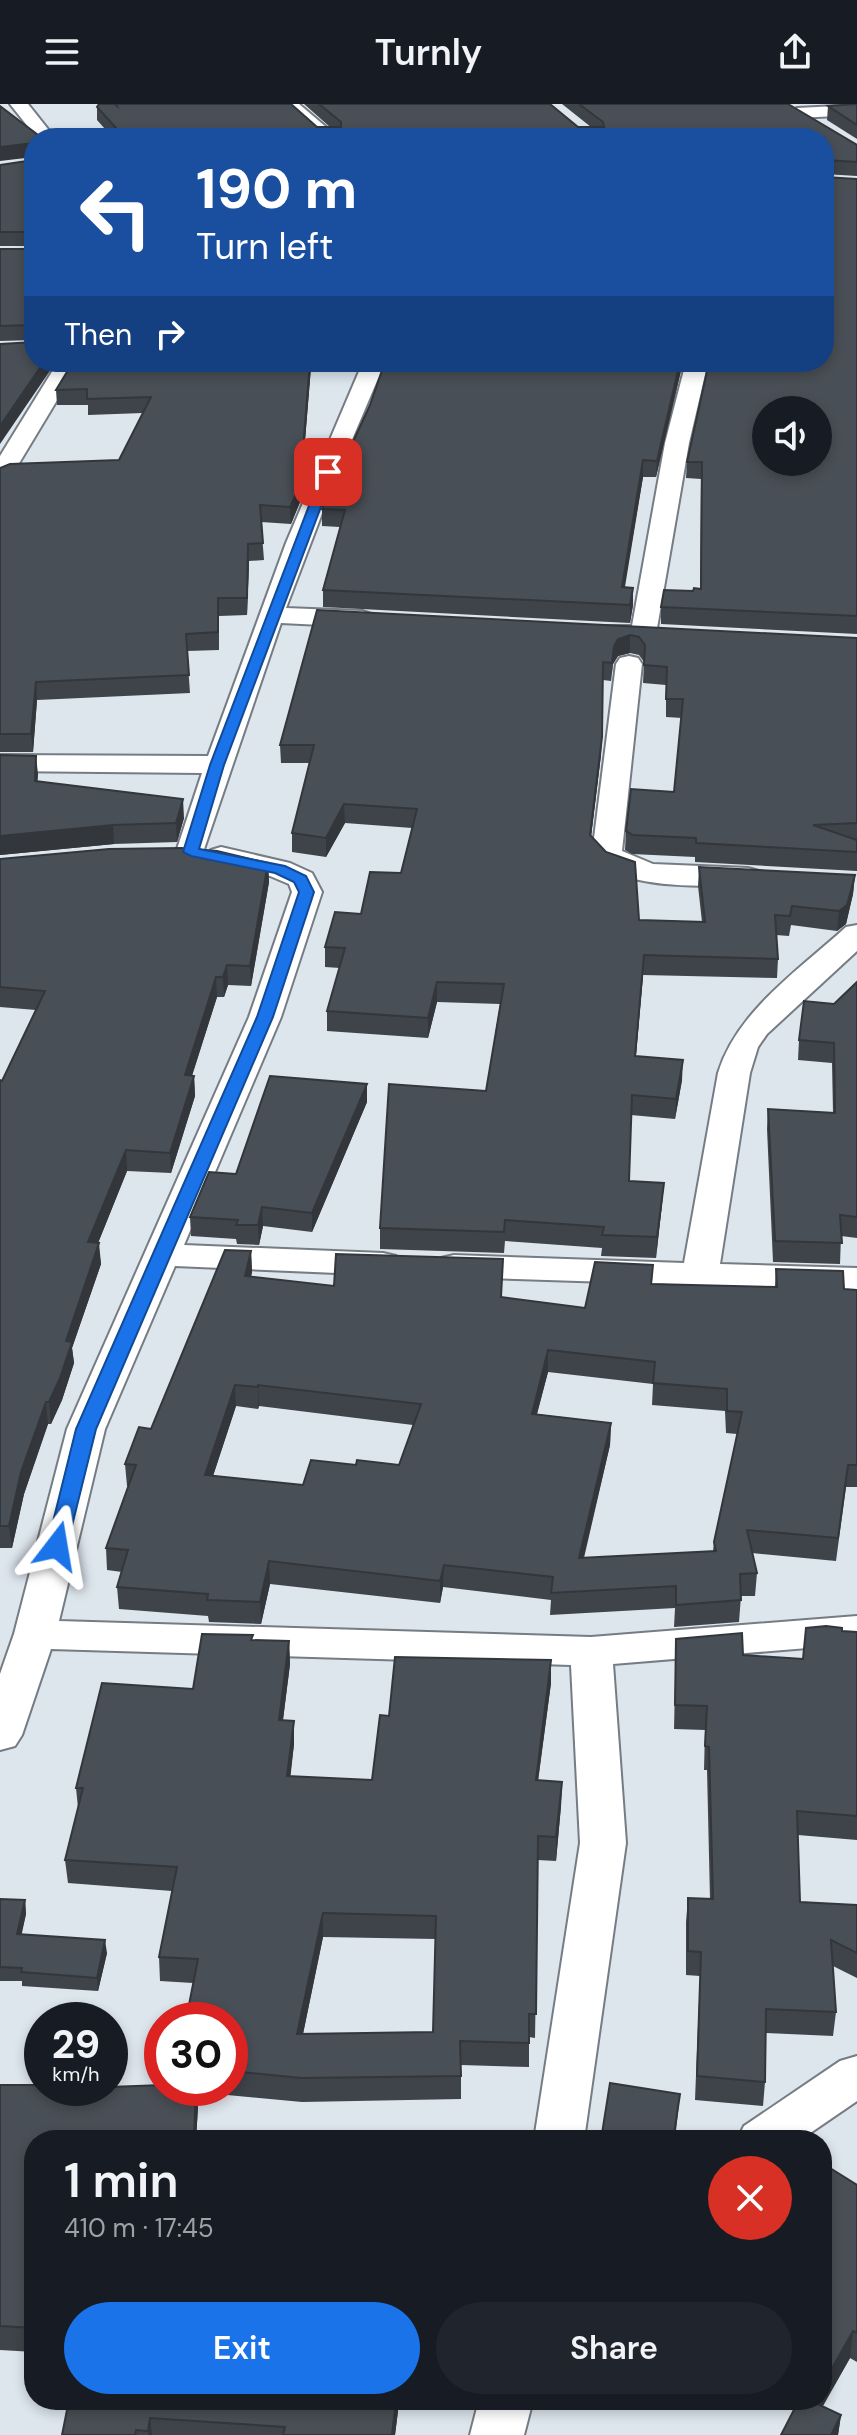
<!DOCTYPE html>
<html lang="en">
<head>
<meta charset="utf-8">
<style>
	:root { --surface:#171b24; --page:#20242c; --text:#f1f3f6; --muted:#9ea1a6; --accent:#1a73e8 }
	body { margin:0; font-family:"DM Sans",sans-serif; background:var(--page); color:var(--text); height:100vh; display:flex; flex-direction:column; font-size:30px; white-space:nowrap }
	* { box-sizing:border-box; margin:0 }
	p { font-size:26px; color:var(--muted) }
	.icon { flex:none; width:44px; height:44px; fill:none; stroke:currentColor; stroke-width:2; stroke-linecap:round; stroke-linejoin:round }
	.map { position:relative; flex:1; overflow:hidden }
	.side { position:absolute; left:24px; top:2026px; width:808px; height:280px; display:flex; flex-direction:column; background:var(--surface); border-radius:32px; box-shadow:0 4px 12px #0003 }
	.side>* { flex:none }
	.top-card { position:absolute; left:24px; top:24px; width:810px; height:244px; border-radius:32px; box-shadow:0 4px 12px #0003; background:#1a4fa0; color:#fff; overflow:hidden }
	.buttons { position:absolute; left:752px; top:292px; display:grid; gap:16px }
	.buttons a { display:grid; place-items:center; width:80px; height:80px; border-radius:50%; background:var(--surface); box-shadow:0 4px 12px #0003; font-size:40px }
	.speed { position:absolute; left:24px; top:1898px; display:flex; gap:16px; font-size:40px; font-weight:700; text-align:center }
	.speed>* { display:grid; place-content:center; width:104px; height:104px; border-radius:50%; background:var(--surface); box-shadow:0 4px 12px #0003; line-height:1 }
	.speed small { font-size:20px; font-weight:400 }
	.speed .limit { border:12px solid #d22; background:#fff; color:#111 }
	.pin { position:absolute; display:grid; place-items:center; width:68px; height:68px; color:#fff; margin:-34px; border-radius:16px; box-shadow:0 4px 12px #0006 }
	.me { position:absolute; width:88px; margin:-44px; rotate:14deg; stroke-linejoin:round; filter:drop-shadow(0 0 6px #0008) }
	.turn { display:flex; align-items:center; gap:28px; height:168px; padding:0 40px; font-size:36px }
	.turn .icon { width:104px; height:104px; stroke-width:2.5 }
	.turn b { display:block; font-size:56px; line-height:68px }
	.then { display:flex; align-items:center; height:76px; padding:0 40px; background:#0003; gap:16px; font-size:30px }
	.round { display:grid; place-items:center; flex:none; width:84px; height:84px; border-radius:42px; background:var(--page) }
	.summary { display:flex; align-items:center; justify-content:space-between; height:136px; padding:0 40px }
	h1 { font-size:48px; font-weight:600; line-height:60px }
	.action { display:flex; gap:16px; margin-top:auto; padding:16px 40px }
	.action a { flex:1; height:92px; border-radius:48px; background:var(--accent); color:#fff; font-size:32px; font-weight:600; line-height:92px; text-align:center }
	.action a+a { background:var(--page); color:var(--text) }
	header { display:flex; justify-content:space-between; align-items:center; height:104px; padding:0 40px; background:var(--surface); font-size:36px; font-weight:600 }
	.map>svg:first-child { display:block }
</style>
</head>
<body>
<header><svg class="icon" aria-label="menu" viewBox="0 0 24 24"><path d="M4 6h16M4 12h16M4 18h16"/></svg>Turnly<svg class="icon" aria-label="share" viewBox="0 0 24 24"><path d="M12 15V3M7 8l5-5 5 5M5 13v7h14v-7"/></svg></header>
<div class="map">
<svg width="857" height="2331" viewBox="0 0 857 2331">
	<rect width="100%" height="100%" fill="#dde5ed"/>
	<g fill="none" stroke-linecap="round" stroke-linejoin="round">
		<defs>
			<g id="street">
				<polygon points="10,0 28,0 55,34 37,34"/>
				<polygon points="279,0 299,0 339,34 319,34"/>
				<polygon points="857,1 857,11 797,14 788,9 797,4"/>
				<polygon points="58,258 80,258 12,371 8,376 0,378 0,352"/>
				<polygon points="363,258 385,258 334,378 286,504 362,507 371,510 375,515 371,520 362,523 281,519 201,754 191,757 181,754 176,748 202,669 0,667 0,651 208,652 286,439"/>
				<polygon points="686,258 708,258 689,339 656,530 652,536 643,538 592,534 588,528 592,522 632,522 665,339"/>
				<path d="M629,552L638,554L642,560L622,747L653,760L748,764L759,767L763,773L759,779L748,782C707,781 618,788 592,750L616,560L620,554Z"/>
				<polygon points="221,743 290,759 312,769 322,788 281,913 184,1141 383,1149 396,1152 401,1160 396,1168 383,1171 175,1162 105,1325 59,1517 591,1533 857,1512 857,1540 613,1560 626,1739 584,2036 534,2036 580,1739 571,1561 51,1545 22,1631 15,1642 0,1646 0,1570 14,1530 67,1325 249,913 292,788 289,780 270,772 211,758 206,752 211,746"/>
				<path d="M857,821V847L767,930L758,943L750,969L720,1160L857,1164V1186L454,1173L441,1170L436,1162L441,1154L454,1151L684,1159L718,969C737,907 799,866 846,823Z"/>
				<polygon points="857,1952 857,1997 800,2036 737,2036 744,2022 840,1957"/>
				<polygon points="479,2296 533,2296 524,2331 470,2331"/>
			</g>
		</defs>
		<!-- street casing -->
		<use href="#street" stroke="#757c83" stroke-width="4"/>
		<!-- street -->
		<use href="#street" fill="#fff" fill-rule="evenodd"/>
	</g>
	<!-- wall -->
	<g fill="#3f444a" fill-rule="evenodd">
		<polygon points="304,0 550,0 578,23 591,23 562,0 788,0 857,41 857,72 824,70 824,34 113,34 97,16 97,3 317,23 330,23"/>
		<polygon points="857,0 857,35 827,16 828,2"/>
		<polygon points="34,56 34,236 0,237 0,145 33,145 34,142 0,142 0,61"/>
		<polygon points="825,74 857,75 857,530 661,520 661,503 700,484 701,375 686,374 687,358"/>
		<polygon points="73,258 361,258 358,263 311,263 300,398 291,420 261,418 264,456 249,457 247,511 219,512 219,546 187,547 190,589 37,596 33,648 0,648 0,364 119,356 143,309 88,311 88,301 57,301 56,286"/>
		<polygon points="683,258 656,373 643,373 624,484 633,501 630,519 323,503 323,486 340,423 322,422 322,405 370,301"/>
		<polygon points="317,506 857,534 857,767 695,758 695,753 632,750 625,746 626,727 674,688 682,614 666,613 666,581 643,579 644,558 639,551 630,549 618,552 613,560 611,577 603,576 601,651 591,732 639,816 702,818 698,782 699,763 855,771 853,790 846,820 837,827 791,821 789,832 776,831 778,855 777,874 643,871 636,952 682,976 675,1015 631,1011 629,1077 664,1079 662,1100 656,1154 601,1152 602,1144 505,1137 504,1149 380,1145 380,1124 486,987 500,900 437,898 428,934 327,927 327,907 340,864 325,863 325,843 361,810 401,769 412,724 345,719 326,753 292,748 292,729 310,659 281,659 280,641"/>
		<polygon points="0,651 38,670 37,678 184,714 177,738 114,740 0,751"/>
		<polygon points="0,755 268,759 269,778 251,882 228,881 224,893 217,893 192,971 194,972 195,992 171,1069 127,1067 98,1139 101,1160 72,1244 74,1259 62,1296 51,1320 48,1320 24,1390 12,1444 0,1444 0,976 2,977 36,906 0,903"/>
		<polygon points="857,878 857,1134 841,1132 840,1160 773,1158 767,1025 768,1005 833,1009 832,959 798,956 799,936"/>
		<polygon points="367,980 367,998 312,1128 263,1122 259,1141 237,1140 236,1135 191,1132 190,1113 236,1070"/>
		<path d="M251,1147L252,1168L251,1173L334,1182L502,1193L585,1204L653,1161L652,1180L775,1183L776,1165L844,1185L857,1186V1383H846L836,1457L752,1449L757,1469L755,1492H741L739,1518L674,1523L675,1504L550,1511L551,1496L443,1483L440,1499L270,1480L261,1520L209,1518L208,1512L119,1505L117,1483L122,1468L107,1466L106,1444L128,1382H127L125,1360L151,1325ZM548,1268L653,1280L652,1301L725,1307L726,1329L737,1330L714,1438L713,1447L584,1454L610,1341L611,1319L537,1310ZM236,1302L258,1305L259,1302L413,1321L399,1361H356L303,1381L213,1372Z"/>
		<polygon points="842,1527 857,1528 857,1736 798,1731 800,1798 857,1801 857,1874 833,1862 836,1908 833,1932 766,1929 765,1978 763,2002 695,1996 700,1872 686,1871 686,1818 688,1794 710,1795 707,1666 704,1666 705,1626 674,1625 676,1535 743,1551 803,1555"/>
		<path d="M253,1536L289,1537L290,1560L283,1616L294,1640L290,1672L372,1676L389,1612L551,1579L538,1676L562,1678L561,1702L556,1757L538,1756L535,1934L529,1933V1963L461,1961V1995L302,1998L196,1988L198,2003L196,2036H34V2248L0,2246V1981L230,1984V1916L193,1879L160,1877L159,1853L172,1787L68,1779L65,1756L78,1704L76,1684ZM323,1833L436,1835L433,1928L303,1930Z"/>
		<polygon points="0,1795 25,1796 26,1810 21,1830 107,1849 98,1887 22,1882 22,1877 0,1877"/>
		<polygon points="857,2081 857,2258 850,2254 823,2302 841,2311 838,2331 781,2331 797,2300 789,2296 822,2296"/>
		<polygon points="69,2296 398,2307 395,2331 62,2331"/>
	</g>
	<!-- shaded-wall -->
	<g fill="#33373c">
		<polygon points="33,39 34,53 0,57 0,43"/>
		<polygon points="44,258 56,258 0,340 0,322"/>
		<polygon points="310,258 311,258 311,263 300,398 291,420 290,403"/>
		<polygon points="680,258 683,258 656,373 657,357"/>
		<polygon points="643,356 643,373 622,501 622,483"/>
		<polygon points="248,440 249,457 247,511 247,494"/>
		<polygon points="633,484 633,501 630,519 630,501"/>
		<polygon points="630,531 630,549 618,552 613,560 611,577 614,542 618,535"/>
		<polygon points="36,578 37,596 33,648 31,630"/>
		<polygon points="602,633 601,651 589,750 590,731"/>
		<polygon points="36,652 38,670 36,696 35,677"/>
		<polygon points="183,695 184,714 177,738 176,719"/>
		<polygon points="344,700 345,719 326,753 326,734"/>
		<polygon points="113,721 114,740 0,751 0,732"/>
		<polygon points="268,759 269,778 251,882 250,862"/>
		<polygon points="855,771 853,790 846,820 837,827 839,807"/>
		<polygon points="644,851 643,871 634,972 635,952"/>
		<polygon points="227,861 228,881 224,893 223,873"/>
		<polygon points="216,873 217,893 186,991 185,971"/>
		<polygon points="437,878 437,898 428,934 428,914"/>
		<polygon points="683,956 682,976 675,1015 676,995"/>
		<polygon points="194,972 195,992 171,1069 170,1049"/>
		<polygon points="367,980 367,998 312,1128 312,1109"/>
		<polygon points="126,1046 127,1067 90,1159 88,1138"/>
		<polygon points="664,1079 662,1100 656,1154 657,1133"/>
		<polygon points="262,1103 263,1122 259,1141 258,1121"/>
		<polygon points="99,1139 101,1160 72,1244 74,1259 62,1296 51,1320 49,1298 66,1237"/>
		<polygon points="251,1147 252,1168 246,1194 245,1172"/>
		<polygon points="548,1246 548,1268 531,1332 532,1310"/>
		<polygon points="235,1281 236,1302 206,1393 205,1371"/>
		<polygon points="258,1281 259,1302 258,1305"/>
		<polygon points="46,1298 48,1320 24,1390 12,1444 9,1422 21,1368"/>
		<polygon points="611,1319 610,1341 578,1476 579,1454"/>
		<polygon points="269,1457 270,1480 261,1520 260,1498"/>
		<polygon points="444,1461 443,1483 440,1499 440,1477"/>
		<polygon points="289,1537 290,1560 280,1639 279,1616"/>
		<polygon points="551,1556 551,1579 535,1700 536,1676"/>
		<polygon points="294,1617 294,1640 288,1695 287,1672"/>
		<polygon points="562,1678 561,1702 556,1757 556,1733"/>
		<polygon points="25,1796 26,1810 19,1843 17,1830"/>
		<polygon points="323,1809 323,1833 298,1954 297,1930"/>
		<polygon points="105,1836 107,1849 98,1887 97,1874"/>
		<polygon points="196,1984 198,2003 196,2036 194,2036"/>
		<polygon points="680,1990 675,2036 673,2036"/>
		<polygon points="853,2227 850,2254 818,2310 820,2296 822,2296 822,2282"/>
		<polygon points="396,2296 398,2296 398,2307 395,2331 392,2331"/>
		<polygon points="841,2311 838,2331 831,2331"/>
		<polygon points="150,2314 152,2331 148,2331 148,2327"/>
	</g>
	<!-- building -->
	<g fill="#494f56" stroke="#33373c" stroke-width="2" fill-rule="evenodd">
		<polygon points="99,0 114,0 117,2 116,0 291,0 317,23 341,23 341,18 319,0 550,0 578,23 604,23 603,18 579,0 788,0 857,41 857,58 825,56 824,57 824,34 125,34 97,3"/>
		<polygon points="857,0 857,21 828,2"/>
		<polygon points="0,2 42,34 34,34 34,41 33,39 0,43"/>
		<polygon points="34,56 34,129 33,128 0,128 0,61"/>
		<path d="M824,73L857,75V512L661,503L664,486L693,487L694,484L701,485L702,358H687L709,258H824ZM766,306H818V358H766Z"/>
		<polygon points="34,140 34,222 33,221 0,222 0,145 33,145"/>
		<polygon points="34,238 34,258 44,258 0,322 0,240"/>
		<polygon points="73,258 310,258 300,382 290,403 260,401 263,439 248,440 247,494 218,494 218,528 186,530 189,571 36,578 31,630 0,630 0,364 10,360 119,356 151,293 87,295 87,285 56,286"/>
		<polygon points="385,258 680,258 657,357 643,356 622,483 633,484 630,501 323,486 345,406 322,405 370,301"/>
		<polygon points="317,506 857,534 857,719 813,721 857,736 857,748 696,739 696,734 633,731 626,727 631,685 674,688 683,595 666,595 667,563 644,561 645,541 639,533 630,531 618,535 614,542 612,559 603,558 602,633 590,731 606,748 635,758 639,816 705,818 699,763 855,771 847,801 839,807 792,802 790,812 775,811 778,855 644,851 635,952 683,956 676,995 632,991 629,1077 664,1079 657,1133 602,1131 604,1123 505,1116 504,1128 380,1124 389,980 486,987 504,880 437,878 428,914 327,907 345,844 325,843 335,808 361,810 370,768 401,769 417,705 344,700 326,734 292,729 314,641 280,641"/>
		<polygon points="0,651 36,652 35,677 183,695 176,719 113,721 0,732"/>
		<polygon points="181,744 217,747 268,759 250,862 227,861 223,873 216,873 185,971 194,972 170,1049 126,1046 88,1138 99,1139 66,1237 72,1238 60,1274 49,1298 46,1298 21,1368 9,1422 0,1422 0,976 2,977 45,887 0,883 0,755 109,745"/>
		<polygon points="857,878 857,1113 840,1111 842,1139 775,1137 768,1005 835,1009 834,939 799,936 804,897 834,900"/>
		<polygon points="270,972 367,980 312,1109 262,1103 258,1121 236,1121 238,1116 190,1113 209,1068 236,1070"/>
		<path d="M225,1146L251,1147L245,1172L334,1182L336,1150L503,1155L501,1193L585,1204L595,1158L653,1161L651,1180L777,1183L776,1165L843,1167L844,1185L857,1186V1361H848L838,1434L747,1426L757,1469L740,1470L741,1496L676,1501V1482L551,1489L553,1473L444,1461L440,1477L269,1457L260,1498L207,1496L208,1490L117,1483L128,1446L106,1444L136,1361L125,1360L139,1323L151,1325ZM548,1246L655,1258L653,1279L727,1285V1307L742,1308L714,1438L716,1447L579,1454L611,1319L532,1310ZM235,1281L258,1283V1281L421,1300L399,1361L357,1356L356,1361L311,1356L303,1381L205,1371Z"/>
		<polygon points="826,1522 842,1524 842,1527 857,1528 857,1712 797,1707 800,1798 857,1801 857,1849 831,1836 836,1908 766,1905 765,1978 697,1972 701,1848 688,1847 688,1794 713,1795 709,1643 705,1642 707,1602 675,1601 676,1535 742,1529 743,1551 803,1555 806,1524"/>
		<path d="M202,1530L253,1531L251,1536L289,1537L279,1616L294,1617L287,1672L372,1676L380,1611L389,1612L395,1553L551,1556L536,1676L562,1678L556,1733L538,1732L536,1910H529V1939L460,1937L461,1972L301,1974L230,1967V1916H186L198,1855L159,1853L177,1763L65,1756L83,1684H76L102,1579L193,1585ZM323,1809L436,1812L433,1928L297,1930Z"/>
		<polygon points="0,1795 25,1796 17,1830 105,1836 97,1874 21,1868 22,1864 0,1863"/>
		<polygon points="610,1979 680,1990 673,2036 601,2036"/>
		<polygon points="0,1981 42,1981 42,1984 110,1984 110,1983 162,1981 162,1984 196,1984 194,2034 190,2034 190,2036 34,2036 34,2224 0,2222"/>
		<polygon points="822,2059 857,2081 857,2229 853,2227 822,2282"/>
		<polygon points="69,2296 396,2296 392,2331 283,2331 285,2323 150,2314 148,2327 136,2326 135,2331 62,2331"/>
		<polygon points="799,2296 809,2296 841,2311 831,2331 781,2331"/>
	</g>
	<!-- route -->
	<polygon fill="#1a73e8" stroke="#114b97" stroke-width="2" points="323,365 334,368 224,661 199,745 285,762 306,772 314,788 273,913 96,1325 67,1442 57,1449 47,1442 76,1325 257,913 299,788 294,778 275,769 191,752 183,748 210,661"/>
</svg>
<div class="buttons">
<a><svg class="icon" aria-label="sound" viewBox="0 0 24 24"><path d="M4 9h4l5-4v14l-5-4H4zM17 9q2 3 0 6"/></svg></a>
</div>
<div class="speed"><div>29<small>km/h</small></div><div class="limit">30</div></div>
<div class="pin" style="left:328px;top:368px;background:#d93025"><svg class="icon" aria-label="arrive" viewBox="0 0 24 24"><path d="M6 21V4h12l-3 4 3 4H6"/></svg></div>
<svg class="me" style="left:57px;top:1442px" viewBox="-20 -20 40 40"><path d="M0-17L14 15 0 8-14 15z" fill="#1a73e8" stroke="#fff" stroke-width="4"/></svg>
<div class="top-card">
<div class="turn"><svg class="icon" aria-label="left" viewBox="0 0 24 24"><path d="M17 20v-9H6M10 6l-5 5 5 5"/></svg><div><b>190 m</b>Turn left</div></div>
<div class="then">Then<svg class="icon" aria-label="right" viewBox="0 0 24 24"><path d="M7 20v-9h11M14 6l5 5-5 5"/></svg></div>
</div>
<section class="side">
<div class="summary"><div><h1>1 min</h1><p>410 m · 17:45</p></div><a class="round" style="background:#d93025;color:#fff"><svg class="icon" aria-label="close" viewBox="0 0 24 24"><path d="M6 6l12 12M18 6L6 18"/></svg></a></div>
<div class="action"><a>Exit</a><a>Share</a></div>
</section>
</div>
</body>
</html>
